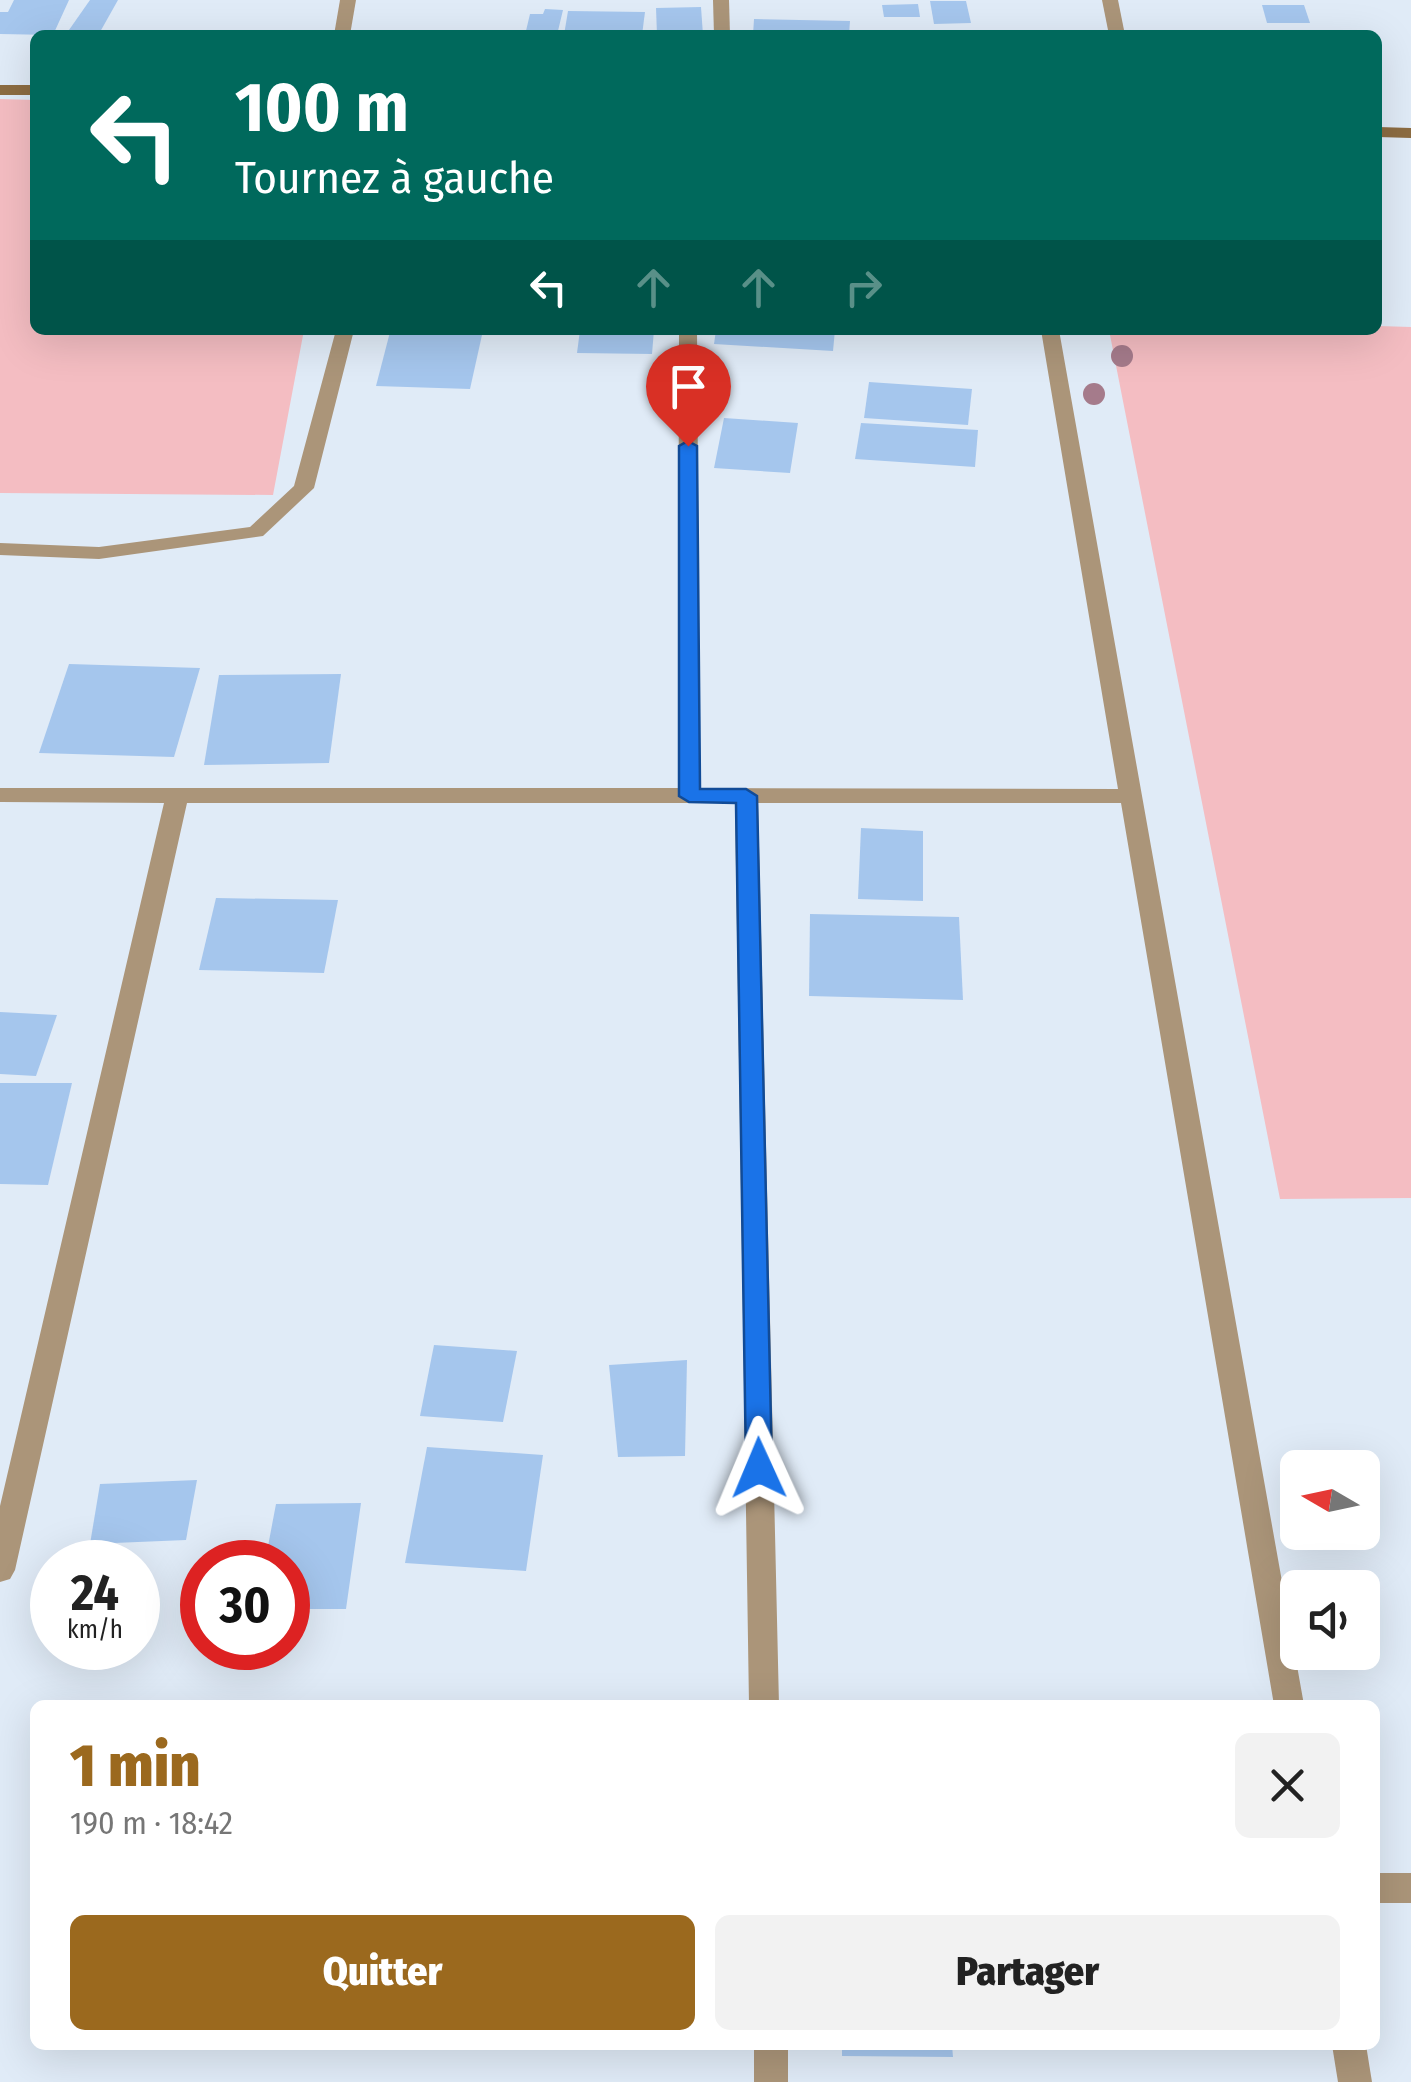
<!DOCTYPE html>
<html lang="fr">
<head>
<meta charset="utf-8">
<style>
	:root { --surface:#fff; --page:#f2f2f2; --text:#222; --muted:#767676; --accent:#9b691e }
	body { margin:0; font-family:"Fira Sans Condensed",sans-serif; background:var(--page); color:var(--text); height:100vh; display:flex; flex-direction:column; font-size:38px; white-space:nowrap }
	* { box-sizing:border-box; margin:0 }
	p { font-size:32px; color:var(--muted) }
	.icon { flex:none; width:55px; height:55px; fill:none; stroke:currentColor; stroke-width:2; stroke-linecap:round; stroke-linejoin:round }
	.map { position:relative; flex:1; overflow:hidden }
	.details { position:absolute; left:30px; top:1700px; width:1350px; height:350px; display:flex; flex-direction:column; background:var(--surface); border-radius:15px; box-shadow:0 10px 40px #0002 }
	.details>* { flex:none }
	.guide { position:absolute; left:30px; top:30px; width:1352px; height:305px; border-radius:15px; box-shadow:0 10px 40px #0002; background:#00695c; color:#fff; overflow:hidden }
	.needle { width:65px; rotate:279deg }
	.fabs { position:absolute; left:1280px; top:1450px; display:grid; gap:20px }
	.fabs a { display:grid; place-items:center; width:100px; height:100px; border-radius:15px; background:var(--surface); box-shadow:0 10px 40px #0002; font-size:50px }
	.speed { position:absolute; left:30px; top:1540px; display:flex; gap:20px; font-size:50px; font-weight:700; text-align:center }
	.speed>* { display:grid; place-content:center; width:130px; height:130px; border-radius:50%; background:var(--surface); box-shadow:0 10px 40px #0002; line-height:1 }
	.speed small { font-size:25px; font-weight:400 }
	.speed .limit { border:15px solid #d22; background:#fff; color:#111 }
	.pin { position:absolute; display:grid; place-items:center; width:85px; height:85px; color:#fff; margin:-102px -42px; border-radius:50% 50% 50% 0; rotate:-45deg; box-shadow:0 0 10px #0007 }
	.pin .icon { rotate:45deg }
	.me { position:absolute; width:110px; margin:-55px; rotate:359deg; stroke-linejoin:round; filter:drop-shadow(0 0 8px #0008) }
	.turn { display:flex; align-items:center; gap:35px; height:210px; padding:0 40px; font-size:45px }
	.turn .icon { width:130px; height:130px; stroke-width:2.5 }
	.turn b { display:block; font-size:70px; line-height:85px }
	.lanes { display:flex; align-items:center; height:95px; padding:0 40px; background:#0003; justify-content:center; gap:50px; direction:ltr }
	.lanes .off { opacity:.35 }
	.round { display:grid; place-items:center; flex:none; width:105px; height:105px; border-radius:15px; background:var(--page) }
	.headline { display:flex; align-items:center; justify-content:space-between; height:170px; padding:0 40px }
	h1 { font-size:60px; font-weight:800; line-height:75px; color:var(--accent) }
	.primary-button { display:flex; gap:20px; margin-top:auto; padding:20px 40px }
	.primary-button a { flex:1; height:115px; border-radius:15px; background:var(--accent); color:#fff; font-size:40px; font-weight:800; line-height:115px; text-align:center }
	.primary-button a+a { background:var(--page); color:var(--text) }
	.map>svg:first-child { display:block }
</style>
</head>
<body>
<div class="map">
<svg width="1411" height="2082" viewBox="0 0 1411 2082">
	<rect width="100%" height="100%" fill="#e0ebf7"/>
	<!-- green -->
	<g fill="#f4bdc2">
		<polygon points="0,99 35,100 35,330 304,330 273,495 0,493"/>
		<polygon points="1378,326 1411,327 1411,1198 1280,1199 1109,330 1378,330"/>
	</g>
	<!-- building -->
	<g fill="#a5c6ed">
		<polygon points="14,0 69,0 53,35 0,34 0,12 8,12"/>
		<polygon points="90,0 118,0 100,32 69,30"/>
		<polygon points="930,1 966,1 971,23 934,24"/>
		<polygon points="918,4 920,17 884,17 882,5"/>
		<polygon points="1262,5 1304,5 1310,23 1267,23"/>
		<polygon points="701,7 703,35 657,35 656,8"/>
		<polygon points="545,9 563,10 557,35 525,35 530,14 543,14"/>
		<polygon points="568,11 645,12 642,35 564,35"/>
		<polygon points="754,19 850,21 849,35 753,35"/>
		<polygon points="580,330 654,330 652,354 577,353"/>
		<polygon points="716,330 835,330 833,351 714,344"/>
		<polygon points="390,332 482,335 470,389 376,386"/>
		<polygon points="869,382 972,389 968,425 864,418"/>
		<polygon points="724,418 798,423 790,473 714,468"/>
		<polygon points="861,423 978,430 975,467 855,459"/>
		<polygon points="69,664 200,668 174,757 39,753"/>
		<polygon points="341,674 329,763 204,765 219,675"/>
		<polygon points="861,828 923,831 923,901 858,899"/>
		<polygon points="216,898 338,900 324,973 199,970"/>
		<polygon points="810,914 959,917 963,1000 809,996"/>
		<polygon points="0,1012 57,1015 36,1076 0,1074"/>
		<polygon points="0,1083 72,1083 48,1185 0,1184"/>
		<polygon points="434,1345 517,1351 503,1422 420,1416"/>
		<polygon points="687,1360 685,1456 618,1457 609,1365"/>
		<polygon points="427,1447 543,1455 526,1571 405,1563"/>
		<polygon points="197,1480 186,1540 90,1544 100,1484"/>
		<polygon points="361,1503 346,1609 288,1609 288,1562 265,1562 276,1504"/>
		<polygon points="842,2045 952,2045 953,2057 842,2056"/>
	</g>
	<g fill="none" stroke-linecap="round" stroke-linejoin="round">
		<!-- street -->
		<g fill="#ab9579" fill-rule="evenodd">
			<polygon points="340,0 356,0 350,35 334,35"/>
			<polygon points="713,0 729,0 730,35 714,35"/>
			<polygon points="1102,0 1118,0 1125,35 1109,35"/>
			<polygon points="336,330 354,330 314,488 263,536 99,559 0,555 0,543 99,547 250,527 294,486"/>
			<polygon points="679,330 697,330 700,788 1118,789 1041,330 1059,330 1304,1705 1274,1705 1121,803 758,803 779,1705 749,1705 735,803 187,803 15,1570 10,1579 0,1582 0,1506 164,803 0,802 0,788 678,788"/>
			<rect x="1375" y="1873" width="36" height="30"/>
			<rect x="754" y="2045" width="34" height="37"/>
			<polygon points="1332,2045 1366,2045 1372,2082 1338,2082"/>
		</g>
		<!-- secondary -->
		<g fill="#8c6c42" fill-rule="evenodd">
			<rect x="0" y="85" width="35" height="10"/>
			<polygon points="1378,127 1411,128 1411,138 1378,137"/>
		</g>
	</g>
	<!-- trees -->
	<g fill="#a57b8b">
		<circle cx="1122" cy="356" r="11"/>
		<circle cx="1094" cy="394" r="11"/>
	</g>
	<!-- route -->
	<polygon fill="#1a73e8" stroke="#114b97" stroke-width="2.5" points="688,441 697,446 700,789 746,789 757,796 772,1468 759,1478 746,1468 736,803 689,802 679,796 679,446"/>
</svg>
<div class="fabs">
<a><svg class="needle" viewBox="-14 -14 28 28"><path d="M0-13l5 13h-10z" fill="#e53935"/><path d="M0 13l5-13h-10z" fill="#767676"/></svg></a>
<a><svg class="icon" aria-label="sound" viewBox="0 0 24 24"><path d="M4 9h4l5-4v14l-5-4H4zM17 9q2 3 0 6"/></svg></a>
</div>
<div class="speed"><div>24<small>km/h</small></div><div class="limit">30</div></div>
<div class="pin" style="left:688px;top:446px;background:#d93025"><svg class="icon" aria-label="arrive" viewBox="0 0 24 24"><path d="M6 21V4h12l-3 4 3 4H6"/></svg></div>
<svg class="me" style="left:759px;top:1468px" viewBox="-20 -20 40 40"><path d="M0-17L14 15 0 8-14 15z" fill="#1a73e8" stroke="#fff" stroke-width="4"/></svg>
<div class="guide">
<div class="turn"><svg class="icon" aria-label="left" viewBox="0 0 24 24"><path d="M17 20v-9H6M10 6l-5 5 5 5"/></svg><div><b>100 m</b>Tournez à gauche</div></div>
<div class="lanes"><svg class="icon" aria-label="left" viewBox="0 0 24 24"><path d="M17 20v-9H6M10 6l-5 5 5 5"/></svg><svg class="icon off" aria-label="ahead" viewBox="0 0 24 24"><path d="M12 20V5M6 11l6-6 6 6"/></svg><svg class="icon off" aria-label="ahead" viewBox="0 0 24 24"><path d="M12 20V5M6 11l6-6 6 6"/></svg><svg class="icon off" aria-label="right" viewBox="0 0 24 24"><path d="M7 20v-9h11M14 6l5 5-5 5"/></svg></div>
</div>
<section class="details">
<div class="headline"><div><h1>1 min</h1><p>190 m · 18:42</p></div><a class="round"><svg class="icon" aria-label="close" viewBox="0 0 24 24"><path d="M6 6l12 12M18 6L6 18"/></svg></a></div>
<div class="primary-button"><a>Quitter</a><a>Partager</a></div>
</section>
</div>
</body>
</html>
